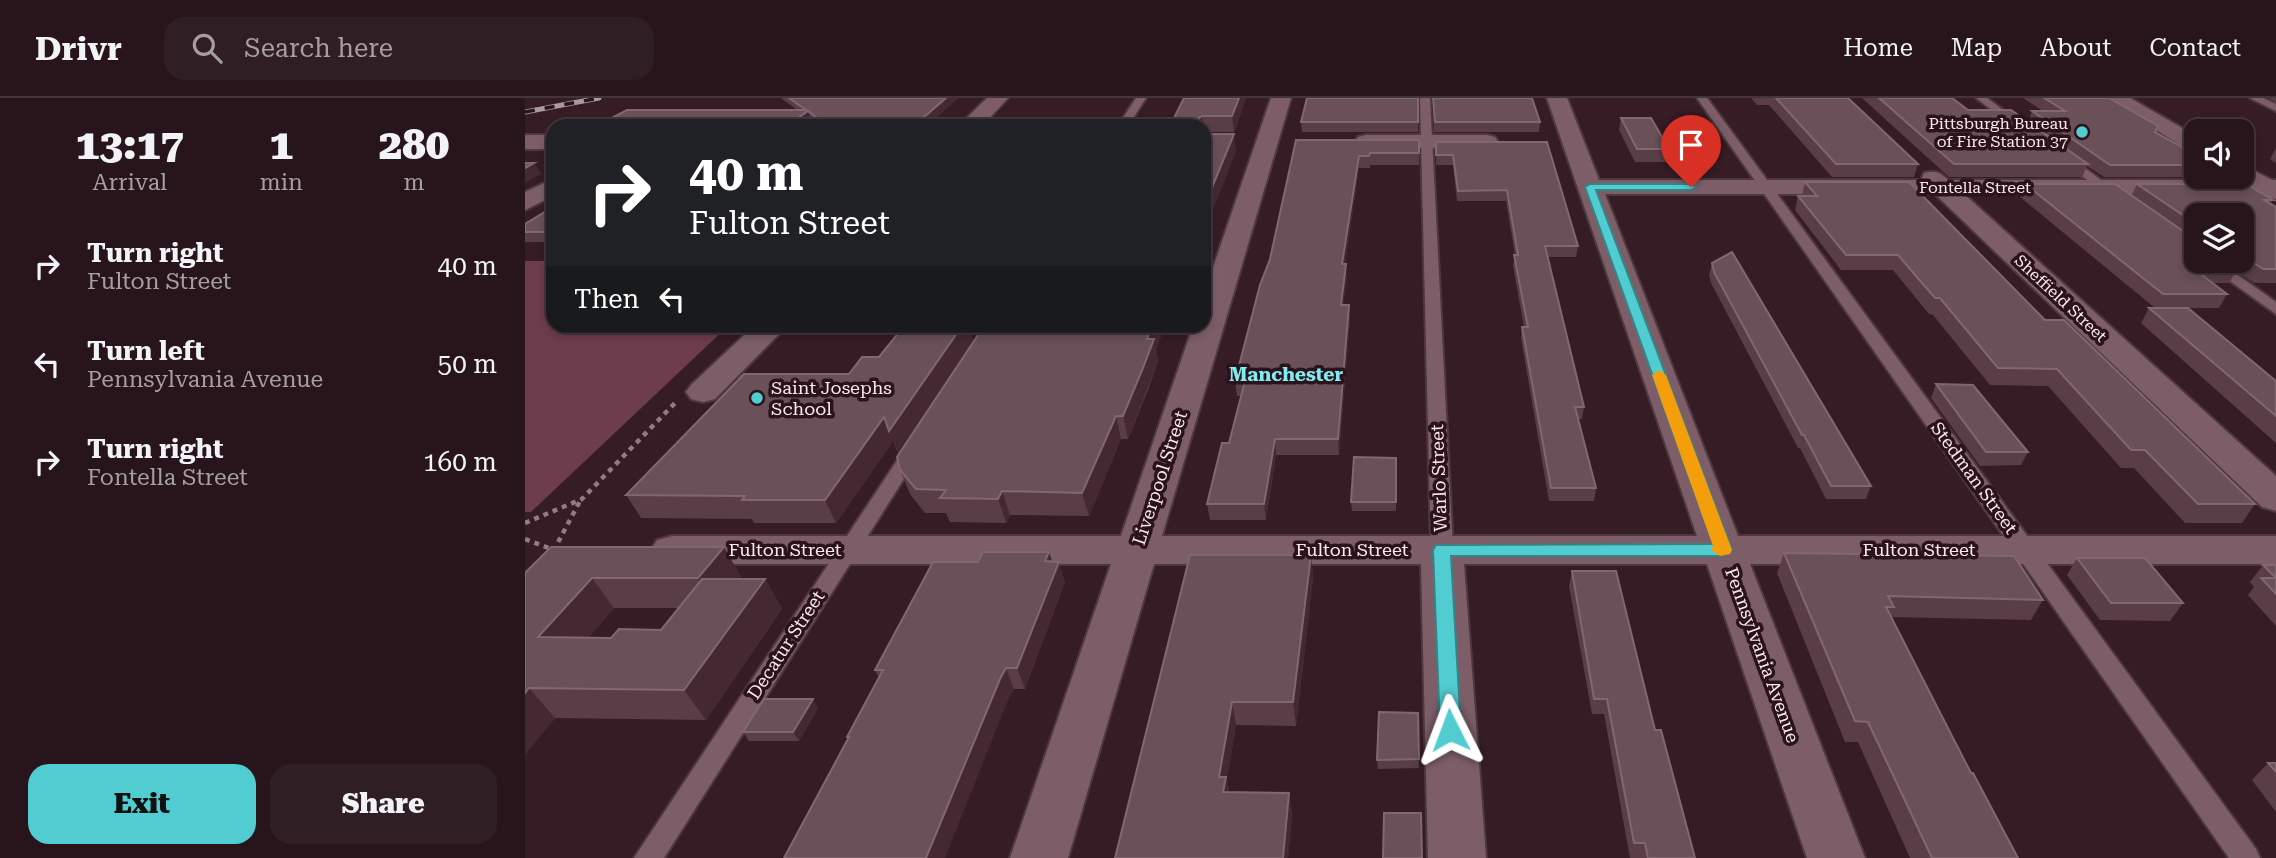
<!DOCTYPE html>
<html lang="en">
<head>
<meta charset="utf-8">
<style>
	:root { --surface:#28151c; --page:#301e25; --text:#f1f3f6; --muted:#a59fa3; --line:#44343b; --accent:#51ccd1 }
	body { margin:0; font-family:"Roboto Serif",serif; background:var(--page); color:var(--text); height:100vh; display:flex; flex-direction:column; font-size:26px; white-space:nowrap }
	* { box-sizing:border-box; margin:0 }
	p { font-size:23px; color:var(--muted) }
	.icon { flex:none; width:38px; height:38px; fill:none; stroke:currentColor; stroke-width:2; stroke-linecap:round; stroke-linejoin:round }
	.map { position:relative; flex:1; overflow:hidden }
	.panel { display:flex; flex-direction:column; background:var(--surface); width:525px }
	.panel>* { flex:none }
	.hud { position:absolute; left:21px; top:21px; width:665px; height:214px; border-radius:21px; box-shadow:0 4px 10px #0003,0 0 0 2px var(--line); background:#202124; color:#fff; overflow:hidden }
	.controls { position:absolute; left:1659px; top:21px; display:grid; gap:14px }
	.controls a { display:grid; place-items:center; width:70px; height:70px; border-radius:14px; background:var(--surface); box-shadow:0 4px 10px #0003,0 0 0 2px var(--line); font-size:35px }
	.pin { position:absolute; display:grid; place-items:center; width:60px; height:60px; color:#fff; margin:-72px -30px; border-radius:50% 50% 50% 0; rotate:-45deg; box-shadow:0 0 7px #0007 }
	.pin .icon { rotate:45deg }
	.me { position:absolute; width:77px; margin:-38px; rotate:357deg; stroke-linejoin:round; filter:drop-shadow(0 0 5px #0008) }
	.turn { display:flex; align-items:center; gap:24px; height:147px; padding:0 28px; font-size:32px }
	.turn .icon { width:91px; height:91px; stroke-width:2.5 }
	.turn b { display:block; font-size:49px; line-height:60px }
	.then { display:flex; align-items:center; height:66px; padding:0 28px; background:#0003; gap:14px; font-size:26px }
	.eta { display:flex; justify-content:space-evenly; align-items:center; height:119px; text-align:center }
	.eta b { font-size:42px; font-weight:800; line-height:49px }
	.primary-button { display:flex; gap:14px; margin-top:auto; padding:14px 28px }
	.primary-button a { flex:1; height:80px; border-radius:21px; background:var(--accent); color:#111; font-size:28px; font-weight:800; line-height:80px; text-align:center }
	.primary-button a+a { background:var(--page); color:var(--text) }
	ul { padding:0; list-style:none }
	li { display:flex; align-items:center; gap:21px; height:98px; padding:0 28px }
	li div { flex:1 }
	li b { display:block; font-size:26px }
	li em { font-style:normal }
	header { display:flex; align-items:center; gap:42px; box-sizing:border-box; height:98px; padding:0 35px; background:var(--surface); border-bottom:2px solid var(--line) }
	header strong { font-size:33px }
	nav { display:flex; gap:38px; margin-inline-start:auto; font-size:24px }
	.search { width:490px; height:63px; background:var(--page); display:flex; align-items:center; gap:18px; box-sizing:border-box; padding:0 24px; border-radius:21px; color:var(--muted); font-size:26px }
	main { display:flex; flex:1; min-height:0 }
	.map>svg:first-child { display:block }
</style>
</head>
<body>
<header>
<strong>Drivr</strong>
<div class="search"><svg class="icon" aria-label="search" viewBox="0 0 24 24"><circle cx="10" cy="10" r="6"/><path d="M15 15l6 6"/></svg>Search here</div>
<nav><a>Home</a><a>Map</a><a>About</a><a>Contact</a></nav>
</header>
<main>
<section class="panel">
<div class="eta">
<div><b>13:17</b><p>Arrival</p></div>
<div><b>1</b><p>min</p></div>
<div><b>280</b><p>m</p></div>
</div>
<ul>
<li><svg class="icon" aria-label="right" viewBox="0 0 24 24"><path d="M7 20v-9h11M14 6l5 5-5 5"/></svg><div><b>Turn right</b><p>Fulton Street</p></div><em>40 m</em></li>
<li><svg class="icon" aria-label="left" viewBox="0 0 24 24"><path d="M17 20v-9H6M10 6l-5 5 5 5"/></svg><div><b>Turn left</b><p>Pennsylvania Avenue</p></div><em>50 m</em></li>
<li><svg class="icon" aria-label="right" viewBox="0 0 24 24"><path d="M7 20v-9h11M14 6l5 5-5 5"/></svg><div><b>Turn right</b><p>Fontella Street</p></div><em>160 m</em></li>
</ul>
<div class="primary-button"><a>Exit</a><a>Share</a></div>
</section>
<div class="map">
<svg width="1751" height="760" viewBox="0 0 1751 760">
	<rect width="100%" height="100%" fill="#361c25"/>
	<!-- green -->
	<polygon fill="#6d3c4d" points="0,163 28,163 28,228 203,228 6,414 0,414"/>
	<g fill="none" stroke-linecap="round" stroke-linejoin="round">
		<defs>
			<g id="service">
				<polygon points="611,0 621,0 603,28 593,28"/>
				<polygon points="895,0 905,0 928,452 924,457 917,459 910,457 906,452"/>
				<polygon points="1172,0 1182,0 1731,751 1735,760 1704,760"/>
				<polygon points="1451,0 1462,0 1497,26 1488,28"/>
				<polygon points="1725,0 1738,0 1751,6 1751,13"/>
				<polygon points="1535,58 1543,58 1597,97 1595,100 1587,100 1535,62"/>
				<polygon points="1677,163 1693,163 1751,204 1751,216"/>
				<polygon points="390,343 399,349 139,760 109,760 381,349"/>
			</g>
			<g id="minor">
				<polygon points="462,0 483,0 457,28 434,28"/>
				<path d="M746,0H766L637,438H1172L1022,0H1042L1074,82H1396L1399,75C1410,72 1415,74 1423,82H1751V96H1439L1751,378V413L1737,409L1410,96H1080L1213,438H1751V466H1225L1340,760H1282L1182,466H939L961,760H903L896,466H629L543,760H485L586,466H147L132,462L126,452L132,442L147,438H596L668,228H679V196Z"/>
				<rect x="0" y="37" width="28" height="14"/>
				<polygon points="841,37 962,37 970,39 973,44 970,49 962,51 833,49 830,44 833,39"/>
				<polygon points="28,81 28,98 0,112 0,94"/>
				<polygon points="229,228 262,228 190,301 178,304 166,301 161,294 166,287"/>
			</g>
			<g id="tertiary">
				<polygon points="1580,0 1605,0 1671,38 1671,54 1663,52"/>
				<polygon points="1717,67 1751,84 1751,101 1742,99 1709,79 1717,79"/>
			</g>
		</defs>
		<!-- service casing -->
		<use href="#service" stroke="#4d383f" stroke-width="4"/>
		<!-- minor casing -->
		<use href="#minor" stroke="#4d383f" stroke-width="4"/>
		<!-- tertiary casing -->
		<use href="#tertiary" stroke="#4d383f" stroke-width="4"/>
		<!-- path -->
		<g stroke="#927c83" stroke-width="4.5" stroke-dasharray="5 5" stroke-linecap="butt">
			<polyline points="0,425 57,401 150,305"/>
			<polyline points="0,441 29,452 56,401"/>
		</g>
		<!-- service -->
		<use href="#service" fill="#7d5e68" fill-rule="evenodd"/>
		<!-- minor -->
		<use href="#minor" fill="#7d5e68" fill-rule="evenodd"/>
		<!-- tertiary -->
		<use href="#tertiary" fill="#7d5e68" fill-rule="evenodd"/>
		<defs>
			<polyline id="rail" points="0,14 74,0"/>
		</defs>
		<!-- rail casing -->
		<use href="#rail" stroke="#ad989f" stroke-width="5"/>
		<!-- rail -->
		<use href="#rail" stroke="#2b131b" stroke-width="3.5" stroke-dasharray="10" stroke-linecap="butt"/>
	</g>
	<!-- wall -->
	<g fill="#593e47" fill-rule="evenodd">
		<polygon points="256,0 433,0 401,28 294,28"/>
		<polygon points="659,0 721,0 709,34 679,34 679,28 645,28"/>
		<polygon points="893,0 893,34 777,34 776,24"/>
		<polygon points="908,0 1015,24 1014,34 909,34"/>
		<polygon points="1226,0 1323,0 1393,66 1389,79 1307,79 1244,7 1232,7"/>
		<polygon points="1337,0 1427,0 1443,12 1503,24 1507,13 1518,13 1498,0 1584,0 1630,34 1671,57 1671,79 1681,79 1579,79 1562,68 1557,79 1424,79"/>
		<polygon points="1743,0 1751,0 1751,4"/>
		<polygon points="1096,20 1144,51 1142,64 1110,64 1094,32"/>
		<polygon points="771,42 894,42 894,67 845,67 845,70 834,70 820,166 822,180 818,207 825,221 814,357 751,357 741,422 685,422 682,406 704,345 716,298 712,298 710,283 745,161"/>
		<polygon points="911,44 1022,44 1053,148 1051,159 1022,159 1059,309 1057,321 1053,321 1071,390 1069,403 1024,403 996,240 997,229 999,229 988,168 990,157 981,103 932,103 928,67 911,67"/>
		<polygon points="1751,50 1751,65 1745,61"/>
		<polygon points="1280,84 1520,222 1730,406 1717,425 1660,425 1609,370 1596,370 1523,288 1465,287 1408,217 1404,216 1368,172 1316,172 1270,112 1273,98 1277,98"/>
		<path d="M1500,86L1607,97L1612,86L1748,102L1745,106L1751,109V185H1729L1711,173L1704,185H1688L1702,196L1694,210H1663L1751,283V345L1616,225L1624,210H1630L1495,99ZM1671,117H1717V163H1671Z"/>
		<polygon points="28,109 28,144 0,144 0,126"/>
		<polygon points="1187,165 1346,388 1341,401 1301,401 1275,350 1273,350 1186,185 1184,177"/>
		<polygon points="379,228 443,228 448,242 373,355 368,343 311,425 229,425 227,421 116,420 101,397 354,259"/>
		<polygon points="459,228 640,228 631,250 633,263 623,292 603,341 596,341 564,418 485,417 481,425 425,424 421,415 400,415 385,396 375,372"/>
		<polygon points="1411,286 1503,354 1496,367 1455,368 1406,300"/>
		<polygon points="871,360 871,413 827,413 826,404"/>
		<path d="M199,449L216,479L214,481H240L257,511L181,622L30,620L0,656V475ZM89,510H154L136,532L86,540H63Z"/>
		<polygon points="524,454 527,463 540,484 500,591 489,591 483,602 323,641 322,639 354,580 350,572 453,464"/>
		<polygon points="1259,455 1518,502 1506,522 1366,519 1446,675 1493,760 1385,760 1333,644 1320,644 1252,475"/>
		<polygon points="786,457 788,480 771,628 711,627 702,681 704,694 764,695 767,717 763,760 590,760"/>
		<polygon points="1552,460 1658,505 1645,523 1575,522 1542,477"/>
		<polygon points="1738,467 1751,467 1751,528 1723,497 1729,489 1725,484"/>
		<polygon points="1047,473 1130,632 1170,760 1105,760 1079,616 1067,616 1044,488"/>
		<polygon points="293,610 274,643 224,643 218,634"/>
		<polygon points="893,615 894,670 853,671 852,662"/>
		<polygon points="1743,665 1751,665 1751,714 1727,682"/>
	</g>
	<!-- shaded-wall -->
	<g fill="#442932">
		<polygon points="421,0 433,0 400,28 398,20"/>
		<polygon points="714,0 721,0 709,34 707,18"/>
		<polygon points="283,13 286,22 278,28 262,28"/>
		<polygon points="677,18 678,28 675,28 674,20"/>
		<polygon points="709,36 711,54 679,134 679,109"/>
		<polygon points="834,58 834,70 818,180 817,166"/>
		<polygon points="9,65 16,76 0,85 0,70"/>
		<polygon points="821,166 822,180 816,221 816,207"/>
		<polygon points="824,207 825,221 814,357 813,341"/>
		<polygon points="437,228 443,228 448,242 373,355 368,343 311,425 300,402 359,319"/>
		<polygon points="627,228 640,228 631,250 633,263 603,341 598,318 622,241"/>
		<polygon points="591,318 596,341 564,418 557,395"/>
		<polygon points="750,341 751,357 741,422 739,406"/>
		<polygon points="477,393 485,417 481,425 473,401"/>
		<polygon points="199,449 216,479 192,510 173,480"/>
		<polygon points="524,454 530,473 534,464 540,484 500,591 492,570 520,463"/>
		<polygon points="786,457 788,480 771,628 768,604"/>
		<polygon points="67,480 89,510 38,569 13,539"/>
		<polygon points="240,481 257,511 181,622 159,592"/>
		<polygon points="481,570 489,591 483,602 420,760 401,760 475,581"/>
		<polygon points="4,590 30,620 0,656 0,595"/>
		<polygon points="288,601 293,610 274,643 268,634"/>
		<polygon points="707,604 711,627 702,681 706,702 703,717 694,679"/>
		<polygon points="764,695 767,717 763,760 758,760"/>
	</g>
	<!-- building -->
	<g fill="#6a5058" stroke="#816870" stroke-width="2">
		<polygon points="264,0 421,0 398,20 292,20 283,13 262,28 81,28 79,24 102,12 281,12"/>
		<polygon points="659,0 714,0 707,18 677,18 674,20 675,28 645,28"/>
		<polygon points="782,0 893,0 893,24 776,24"/>
		<polygon points="908,0 1007,0 1015,24 910,24"/>
		<polygon points="1251,0 1323,0 1393,66 1311,66"/>
		<polygon points="1354,0 1427,0 1443,12 1486,12 1563,66 1429,66"/>
		<polygon points="1519,0 1584,0 1633,28 1630,34 1671,57 1671,67 1585,67 1507,13 1540,13"/>
		<polygon points="1096,20 1126,20 1144,51 1112,51"/>
		<polygon points="679,36 709,36 679,109"/>
		<polygon points="771,42 894,42 894,55 845,55 844,58 834,58 817,166 821,166 816,207 824,207 813,341 750,341 739,406 682,406 697,345 704,345 720,283 710,283 735,187 745,161"/>
		<polygon points="911,44 1022,44 1053,148 1020,148 1059,309 1050,309 1071,390 1026,390 997,229 1003,229 989,157 993,157 982,92 933,93 928,57 911,57"/>
		<polygon points="0,65 9,65 0,70"/>
		<polygon points="1280,84 1384,84 1520,222 1539,222 1730,406 1673,406 1620,352 1606,352 1532,271 1473,270 1415,200 1410,200 1373,157 1321,157 1273,98 1292,98"/>
		<polygon points="1500,86 1590,86 1671,142 1671,163 1700,163 1712,171 1669,171 1702,196 1638,196"/>
		<polygon points="1612,86 1721,86 1748,102 1739,102 1751,109 1751,171 1738,171 1717,157 1717,117 1671,117 1671,126"/>
		<polygon points="28,109 28,134 0,134 0,126"/>
		<polygon points="1207,154 1346,388 1306,388 1279,337 1277,337 1189,174 1187,165"/>
		<polygon points="1624,210 1663,210 1751,283 1751,318"/>
		<polygon points="379,228 437,228 364,333 359,319 300,402 217,402 220,398 101,397 219,276 324,276 337,259 354,259"/>
		<polygon points="459,228 627,228 622,241 629,241 618,270 598,318 591,318 557,395 477,393 473,401 415,400 421,392 391,391 375,372 372,359"/>
		<polygon points="1411,286 1448,287 1503,354 1461,354"/>
		<polygon points="829,359 871,360 871,404 826,404"/>
		<polygon points="26,449 199,449 173,480 67,480 13,539 86,540 94,531 136,532 177,481 240,481 159,592 4,590 0,595 0,475"/>
		<polygon points="458,454 524,454 520,463 534,464 492,570 481,570 475,581 401,760 259,760 324,639 322,639 358,572 350,572 408,464 453,464"/>
		<polygon points="1259,455 1489,458 1518,502 1363,498 1369,509 1361,509 1446,675 1448,675 1493,760 1407,760 1343,624 1330,623"/>
		<polygon points="665,457 786,457 768,604 707,604 694,679 701,679 698,694 764,695 758,760 590,760"/>
		<polygon points="1552,460 1620,460 1658,505 1586,505"/>
		<polygon points="1738,467 1751,467 1751,496 1736,480 1751,480"/>
		<polygon points="1047,473 1091,473 1130,632 1136,632 1170,760 1123,760 1120,745 1109,745 1082,601 1069,601"/>
		<polygon points="239,601 288,601 268,634 218,634"/>
		<polygon points="854,614 893,615 894,661 852,662"/>
		<polygon points="1743,665 1751,665 1751,674"/>
		<polygon points="859,715 896,715 897,760 858,760"/>
	</g>
	<!-- route -->
	<polygon fill="#51ccd1" stroke="#358588" stroke-width="2" points="1065,86 1166,86 1171,89 1166,92 1071,92 1207,452 1198,458 926,458 936,632 933,638 925,640 918,638 915,632 908,452 911,447 1188,446 1060,89"/>
	<!-- slow -->
	<polygon fill="#f59e0b" points="1134,272 1141,277 1207,452 1205,456 1195,458 1186,452 1188,448 1127,277"/>
	<!-- markers -->
	<g fill="#51ccd1" stroke="#2b131b" stroke-width="2.5">
		<circle cx="1557" cy="34" r="7"/>
		<circle cx="232" cy="300" r="7"/>
	</g>
	<g text-anchor="middle" stroke-width="7" stroke-linejoin="round" paint-order="stroke">
		<!-- far-poi labels -->
		<g font-size="16" fill="#fae8ed" stroke="#2b131b" text-anchor="end">
			<text x="1543" y="31">Pittsburgh Bureau<tspan x="1543" dy="18">of Fire Station 37</tspan></text>
		</g>
		<!-- far-street labels -->
		<g font-size="16" fill="#fae8ed" stroke="#2b131b">
			<text x="1450" y="95">Fontella Street</text>
			<text transform="translate(1536 200) rotate(43)" y="6">Sheffield Street</text>
		</g>
		<!-- poi labels -->
		<g font-size="18" fill="#fae8ed" stroke="#2b131b" text-anchor="start">
			<text x="246" y="296">Saint Josephs<tspan x="246" dy="21">School</tspan></text>
		</g>
		<!-- street labels -->
		<g font-size="18" fill="#fae8ed" stroke="#2b131b">
			<text transform="translate(635 380) rotate(-72)" y="6">Liverpool Street</text>
			<text transform="translate(914 380) rotate(-92)" y="6">Warlo Street</text>
			<text transform="translate(1449 380) rotate(54)" y="6">Stedman Street</text>
			<text x="260" y="458">Fulton Street</text>
			<text x="827" y="458">Fulton Street</text>
			<text x="1394" y="458">Fulton Street</text>
			<text transform="translate(261 547) rotate(-57)" y="6">Decatur Street</text>
			<text transform="translate(1237 557) rotate(70)" y="6">Pennsylvania Avenue</text>
		</g>
		<!-- neighbourhood labels -->
		<g font-size="19" font-weight="bold" fill="#81edf1" stroke="#2b131b">
			<text x="761" y="283">Manchester</text>
		</g>
	</g>
</svg>
<div class="controls">
<a><svg class="icon" aria-label="sound" viewBox="0 0 24 24"><path d="M4 9h4l5-4v14l-5-4H4zM17 9q2 3 0 6"/></svg></a>
<a><svg class="icon" aria-label="layers" viewBox="0 0 24 24"><path d="M12 4l9 5-9 5-9-5zM3 14l9 5 9-5"/></svg></a>
</div>
<div class="pin" style="left:1166px;top:89px;background:#d93025"><svg class="icon" aria-label="arrive" viewBox="0 0 24 24"><path d="M6 21V4h12l-3 4 3 4H6"/></svg></div>
<svg class="me" style="left:925px;top:632px" viewBox="-20 -20 40 40"><path d="M0-17L14 15 0 8-14 15z" fill="#51ccd1" stroke="#fff" stroke-width="4"/></svg>
<div class="hud">
<div class="turn"><svg class="icon" aria-label="right" viewBox="0 0 24 24"><path d="M7 20v-9h11M14 6l5 5-5 5"/></svg><div><b>40 m</b>Fulton Street</div></div>
<div class="then">Then<svg class="icon" aria-label="left" viewBox="0 0 24 24"><path d="M17 20v-9H6M10 6l-5 5 5 5"/></svg></div>
</div>
</div>
</main>
</body>
</html>
